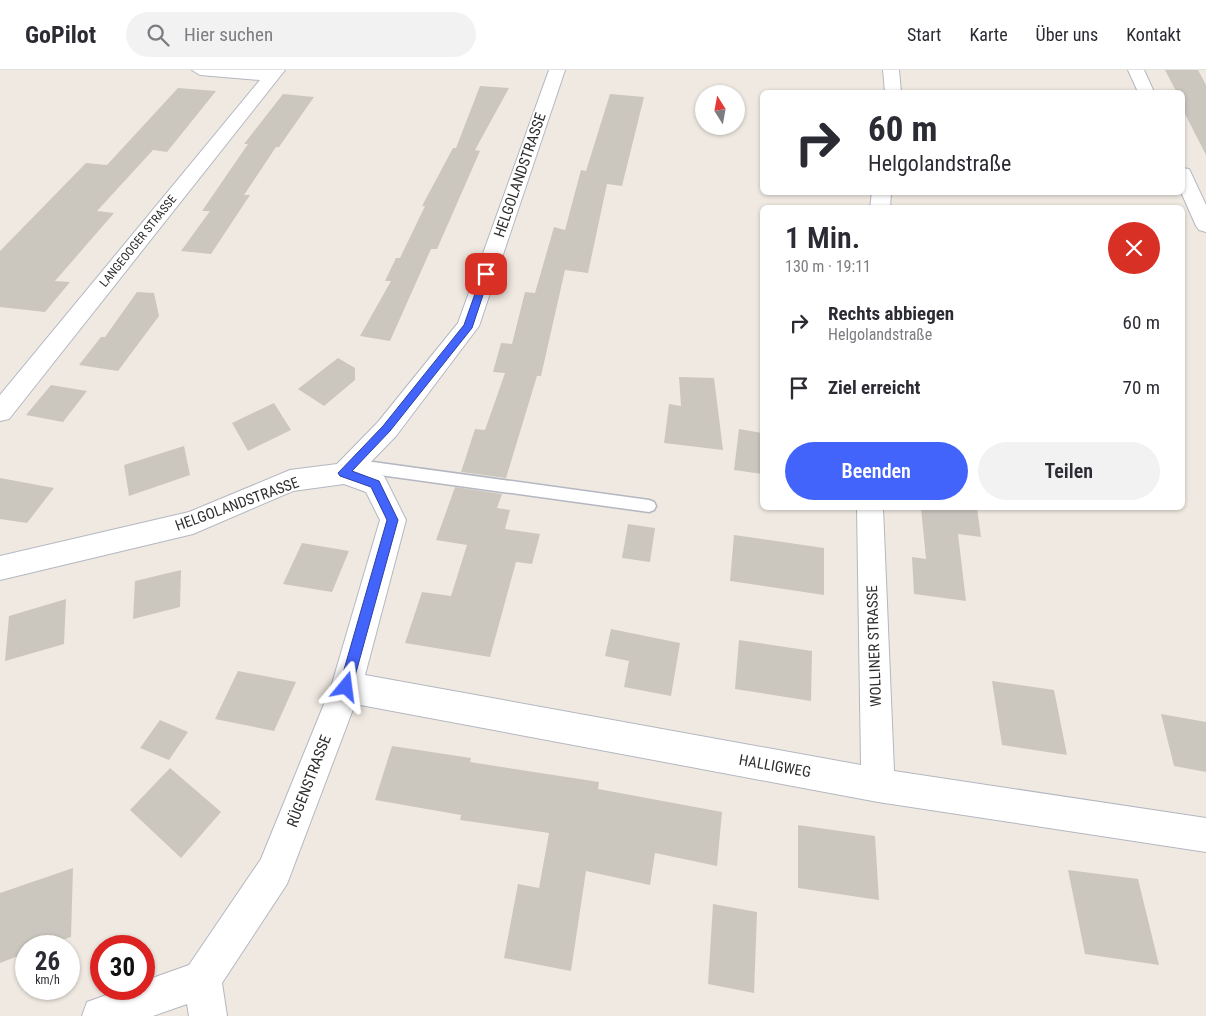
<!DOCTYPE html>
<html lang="de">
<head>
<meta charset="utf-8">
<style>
	:root { --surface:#fff; --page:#f2f2f3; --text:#2b2b33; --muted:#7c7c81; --line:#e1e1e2; --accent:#4264fb }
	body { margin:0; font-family:"Roboto Condensed",sans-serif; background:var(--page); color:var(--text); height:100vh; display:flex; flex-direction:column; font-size:19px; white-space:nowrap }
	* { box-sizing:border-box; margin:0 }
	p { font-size:16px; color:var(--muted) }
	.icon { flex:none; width:28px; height:28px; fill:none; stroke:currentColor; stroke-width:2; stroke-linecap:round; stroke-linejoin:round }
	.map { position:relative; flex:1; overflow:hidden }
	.drawer { position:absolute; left:760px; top:135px; width:425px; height:305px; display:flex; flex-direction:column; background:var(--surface); border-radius:8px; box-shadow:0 1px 4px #0004 }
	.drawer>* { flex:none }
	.top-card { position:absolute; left:760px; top:20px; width:425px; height:105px; border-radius:8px; box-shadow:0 1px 4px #0004; background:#fff; color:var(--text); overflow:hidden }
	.needle { width:32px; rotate:349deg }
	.tools { position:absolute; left:695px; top:15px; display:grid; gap:10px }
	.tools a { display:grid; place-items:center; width:50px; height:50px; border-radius:50%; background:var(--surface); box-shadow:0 1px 4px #0004; font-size:25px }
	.speed { position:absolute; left:15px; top:865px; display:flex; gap:10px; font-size:25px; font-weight:700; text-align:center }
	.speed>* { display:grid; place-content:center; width:65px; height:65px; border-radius:50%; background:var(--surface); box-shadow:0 1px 4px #0004; line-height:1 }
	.speed small { font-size:12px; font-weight:400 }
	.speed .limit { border:8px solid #d22; background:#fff; color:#111 }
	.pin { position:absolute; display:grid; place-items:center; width:42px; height:42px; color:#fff; margin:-21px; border-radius:10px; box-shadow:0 2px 8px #0006 }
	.me { position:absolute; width:55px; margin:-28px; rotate:16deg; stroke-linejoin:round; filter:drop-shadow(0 0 4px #0008) }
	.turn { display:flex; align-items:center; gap:18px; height:105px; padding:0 25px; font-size:22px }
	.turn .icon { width:65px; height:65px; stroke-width:2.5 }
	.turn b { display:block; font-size:35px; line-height:42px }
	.round { display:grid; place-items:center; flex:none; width:52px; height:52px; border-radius:26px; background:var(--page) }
	.overview { display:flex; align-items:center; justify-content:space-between; height:85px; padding:0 25px }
	h1 { font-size:30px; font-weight:600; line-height:38px }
	.primary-button { display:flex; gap:10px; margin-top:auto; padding:10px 25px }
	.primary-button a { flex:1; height:58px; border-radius:30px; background:var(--accent); color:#fff; font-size:20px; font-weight:600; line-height:58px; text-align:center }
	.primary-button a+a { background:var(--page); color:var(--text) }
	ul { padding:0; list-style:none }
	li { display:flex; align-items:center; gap:15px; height:65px; padding:0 25px }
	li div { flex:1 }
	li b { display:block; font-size:19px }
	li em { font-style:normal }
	header { display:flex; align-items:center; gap:30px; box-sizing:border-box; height:70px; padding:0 25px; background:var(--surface); border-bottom:1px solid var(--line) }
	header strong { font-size:24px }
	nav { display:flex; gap:28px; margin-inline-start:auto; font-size:18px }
	.search { width:350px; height:45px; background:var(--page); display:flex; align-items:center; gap:12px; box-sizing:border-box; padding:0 18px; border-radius:28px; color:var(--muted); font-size:19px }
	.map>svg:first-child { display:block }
</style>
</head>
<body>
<header>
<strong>GoPilot</strong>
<div class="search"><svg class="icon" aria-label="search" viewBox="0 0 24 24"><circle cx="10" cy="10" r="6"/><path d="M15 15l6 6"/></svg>Hier suchen</div>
<nav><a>Start</a><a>Karte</a><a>Über uns</a><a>Kontakt</a></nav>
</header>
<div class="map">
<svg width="1206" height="946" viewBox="0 0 1206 946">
	<rect width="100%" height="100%" fill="#efe9e1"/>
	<!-- building -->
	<g fill="#cbc7bf">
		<polygon points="1165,0 1198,0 1206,15 1206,85 1182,38 1182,22 1174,22 1173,20 1176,21"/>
		<polygon points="480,16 509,18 475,80 480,81 437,179 431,179 390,271 360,266 391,211 385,211 396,188 400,188 425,136 422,136 453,78 456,78"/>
		<polygon points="178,18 216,21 167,82 153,80 97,141 114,143 55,211 70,212 45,242 0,237 0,181 86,93 107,95"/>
		<polygon points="283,24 314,27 279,77 276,77 244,125 250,125 211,184 181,181 210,141 202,141 248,74 244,74"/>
		<polygon points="610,24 644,27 622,116 607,114 588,203 565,200 541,306 537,306 506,408 461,402 475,359 485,360 505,303 493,302 501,273 512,274 525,222 535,223 554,157 565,160 581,100 586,101"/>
		<polygon points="137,222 154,223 159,246 118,301 79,295 101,267 105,267"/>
		<polygon points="338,288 355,298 355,310 324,336 298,319"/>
		<polygon points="679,307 714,308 723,380 664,373 669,334 681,336"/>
		<polygon points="51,315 87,321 63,352 26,345"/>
		<polygon points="274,333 291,360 248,381 232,353"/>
		<polygon points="739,359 762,363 762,404 734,400"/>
		<polygon points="184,376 190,405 129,426 124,395"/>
		<polygon points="0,408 54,418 27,453 0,449"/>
		<polygon points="455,417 502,424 497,438 510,440 505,459 540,464 532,494 516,492 490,587 405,573 422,522 451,526 467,475 436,470"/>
		<polygon points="921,438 977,438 981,467 958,464 966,531 914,524 912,487 926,489"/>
		<polygon points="628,454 655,458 650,492 622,488"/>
		<polygon points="734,465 824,478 824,525 730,511"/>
		<polygon points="302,473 349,481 332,522 283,514"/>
		<polygon points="181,500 180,537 133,549 135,511"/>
		<polygon points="66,529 64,574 5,591 9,546"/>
		<polygon points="611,559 680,573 671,626 624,617 629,591 605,586"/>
		<polygon points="739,570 812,581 811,631 735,619"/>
		<polygon points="238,601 296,612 274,661 215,649"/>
		<polygon points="992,611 1054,620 1067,685 1002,675"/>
		<polygon points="1161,644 1206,652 1206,702 1174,696"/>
		<polygon points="160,650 188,662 169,690 140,678"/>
		<polygon points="392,676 471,688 470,692 599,712 598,719 722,742 717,796 655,783 650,815 586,801 571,901 504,888 518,814 539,818 549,763 460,750 461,745 375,730"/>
		<polygon points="170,698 221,742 181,788 130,740"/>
		<polygon points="798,755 875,766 879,830 798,818"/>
		<polygon points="73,798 71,867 45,876 26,876 26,883 0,893 0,823"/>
		<polygon points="1068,800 1138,809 1159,895 1085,884"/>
		<polygon points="713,834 757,842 754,923 708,914"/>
	</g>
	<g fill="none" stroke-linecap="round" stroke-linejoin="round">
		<defs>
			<polygon id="lane" points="351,389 649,430 654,432 656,436 654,440 649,442 351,401 346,399 344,395 346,391"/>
			<g id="street">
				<polygon points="192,0 285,0 9,349 0,351 0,325 260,10 200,5"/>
				<polygon points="549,0 565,0 479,256 396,366 364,399 384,406 406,450 365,605 861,695 857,438 883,438 894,701 1206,748 1206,782 878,732 355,634 287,814 222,913 227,946 189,946 187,934 153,946 82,946 87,932 123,919 144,919 144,911 189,895 261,789 331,617 380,450 366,422 344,414 293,421 193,464 0,510 0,486 189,442 290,400 337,394 378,352 458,253"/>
				<polygon points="883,0 899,0 901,22 885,22"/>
				<polygon points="1128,0 1144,0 1154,22 1138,22"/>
				<polygon points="1182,98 1189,99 1191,103 1206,135 1206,162 1199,160 1196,156 1181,122"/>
				<polygon points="872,122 891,122 890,138 870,138"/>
			</g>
		</defs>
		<!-- lane casing -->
		<use href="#lane" stroke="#b4b7c1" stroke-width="3"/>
		<!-- street casing -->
		<use href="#street" stroke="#b4b7c1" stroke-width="2"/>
		<!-- lane -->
		<use href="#lane" fill="#fff" fill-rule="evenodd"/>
		<!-- street -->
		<use href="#street" fill="#fff" fill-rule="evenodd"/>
	</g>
	<!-- route -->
	<polygon fill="#4264fb" stroke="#2b41a3" points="486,201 490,204 472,258 390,361 352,401 379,411 398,450 352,617 350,621 346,623 341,621 339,617 387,450 371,417 340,406 338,403 383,356 464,255 482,204"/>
	<g text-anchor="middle" stroke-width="4" stroke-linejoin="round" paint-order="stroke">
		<!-- far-street labels -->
		<g font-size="12" fill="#2e2e2e" stroke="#fff">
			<text transform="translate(138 171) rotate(-51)" y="4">LANGEOOGER STRASSE</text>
		</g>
		<!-- street labels -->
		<g font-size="15" fill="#2e2e2e" stroke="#fff">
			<text transform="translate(520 105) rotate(-71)" y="5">HELGOLANDSTRASSE</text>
			<text transform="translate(237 434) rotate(-20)" y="5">HELGOLANDSTRASSE</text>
			<text transform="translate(874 576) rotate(-92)" y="5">WOLLINER STRASSE</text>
			<text transform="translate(775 696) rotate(10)" y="5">HALLIGWEG</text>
			<text transform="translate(309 711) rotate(-69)" y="5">RÜGENSTRASSE</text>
		</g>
	</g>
</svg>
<div class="tools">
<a><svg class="needle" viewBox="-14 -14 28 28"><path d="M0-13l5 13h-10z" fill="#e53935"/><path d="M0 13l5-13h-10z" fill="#7c7c81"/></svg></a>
</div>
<div class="speed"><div>26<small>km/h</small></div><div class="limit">30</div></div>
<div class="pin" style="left:486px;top:204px;background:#d93025"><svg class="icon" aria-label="arrive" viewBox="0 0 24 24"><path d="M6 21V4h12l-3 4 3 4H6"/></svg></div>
<svg class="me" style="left:346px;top:617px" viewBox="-20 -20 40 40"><path d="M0-17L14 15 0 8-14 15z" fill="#4264fb" stroke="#fff" stroke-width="4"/></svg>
<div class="top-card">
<div class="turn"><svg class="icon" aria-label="right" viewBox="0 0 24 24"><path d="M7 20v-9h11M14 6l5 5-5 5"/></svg><div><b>60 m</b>Helgolandstraße</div></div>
</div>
<section class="drawer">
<div class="overview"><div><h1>1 Min.</h1><p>130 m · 19:11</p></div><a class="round" style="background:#d93025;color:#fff"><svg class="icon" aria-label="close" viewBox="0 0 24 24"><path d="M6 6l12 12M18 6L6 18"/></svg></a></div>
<ul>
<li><svg class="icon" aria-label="right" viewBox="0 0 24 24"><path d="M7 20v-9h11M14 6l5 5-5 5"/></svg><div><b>Rechts abbiegen</b><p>Helgolandstraße</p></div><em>60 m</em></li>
<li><svg class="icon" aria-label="arrive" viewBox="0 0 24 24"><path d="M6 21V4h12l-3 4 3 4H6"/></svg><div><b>Ziel erreicht</b></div><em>70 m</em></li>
</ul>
<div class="primary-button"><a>Beenden</a><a>Teilen</a></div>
</section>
</div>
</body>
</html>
